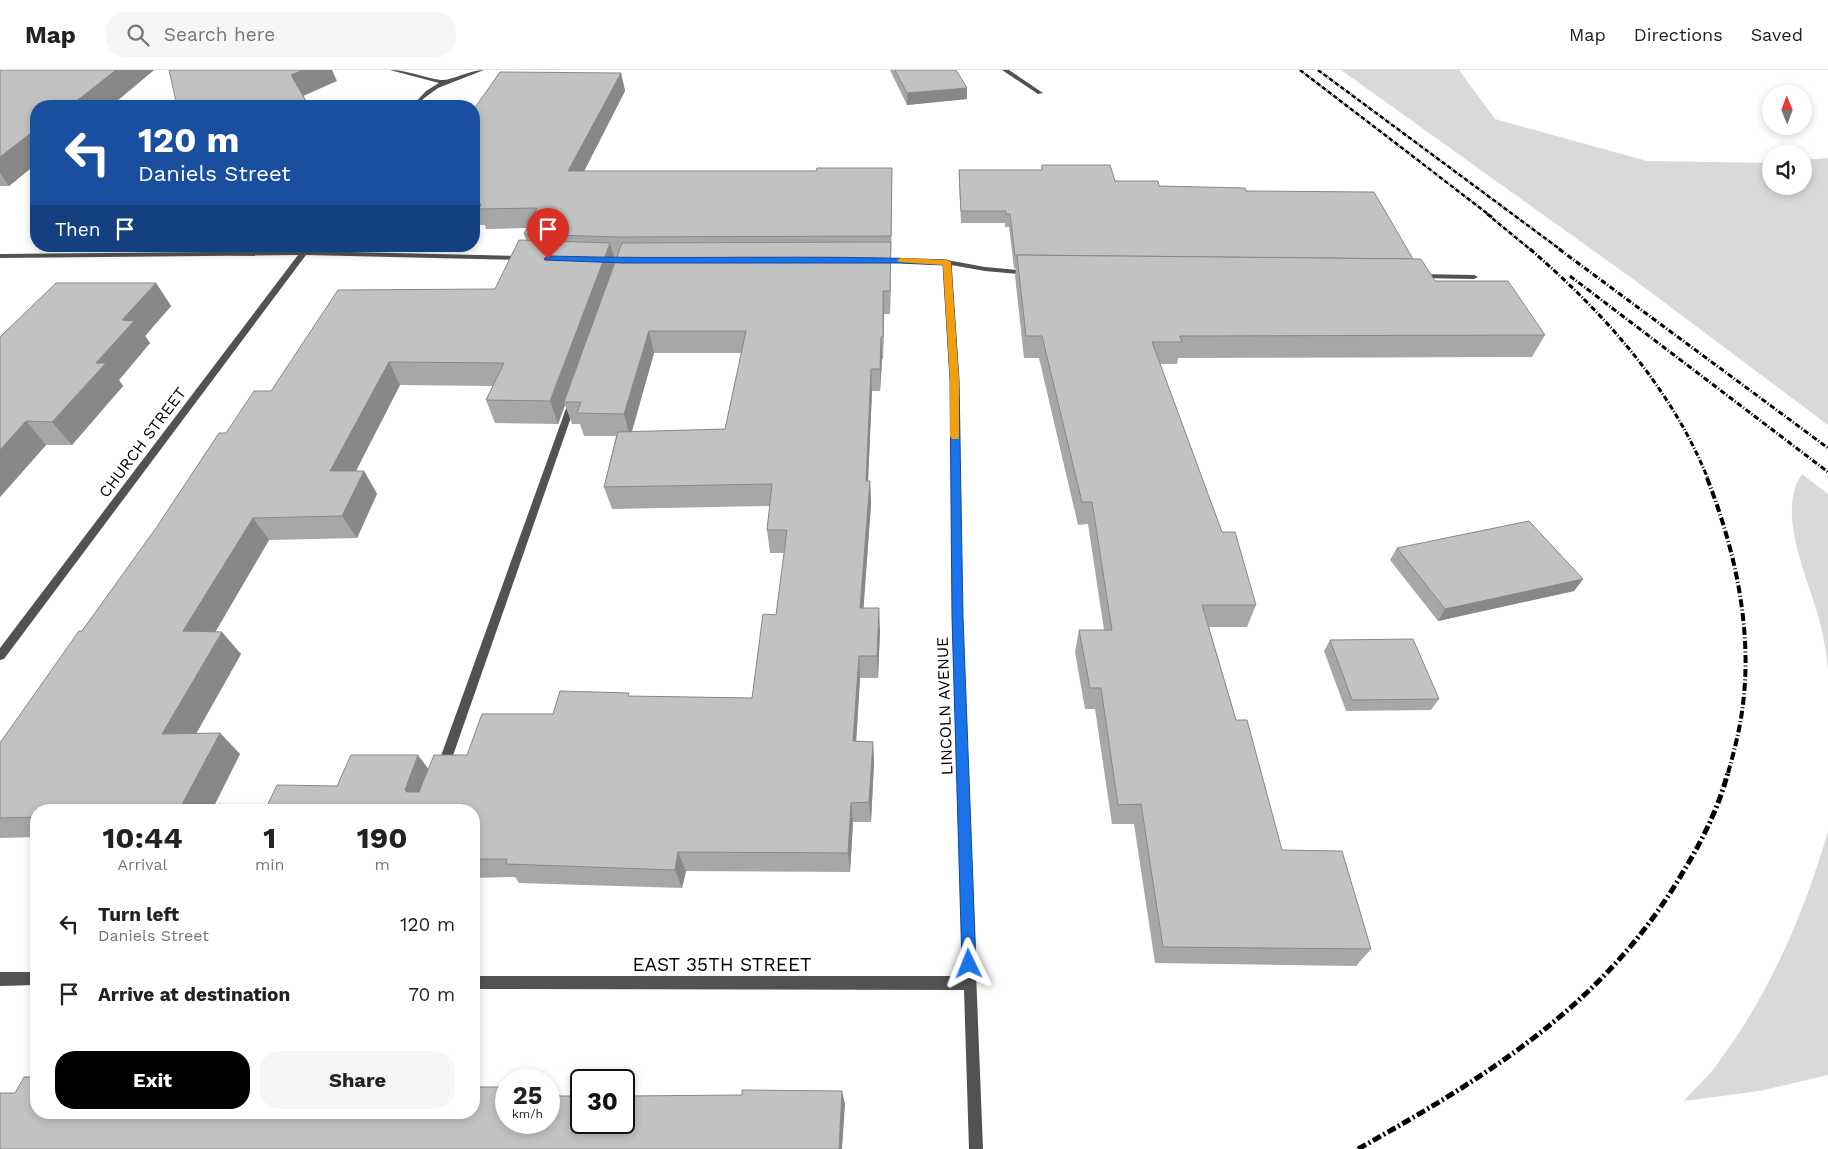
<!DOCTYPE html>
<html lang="en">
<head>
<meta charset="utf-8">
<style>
	:root { --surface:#fff; --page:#f6f6f6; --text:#222; --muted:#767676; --line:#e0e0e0; --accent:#000 }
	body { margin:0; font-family:"Work Sans",sans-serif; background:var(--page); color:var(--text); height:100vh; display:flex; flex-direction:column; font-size:19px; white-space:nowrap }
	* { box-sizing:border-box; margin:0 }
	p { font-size:16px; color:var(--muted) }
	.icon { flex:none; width:28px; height:28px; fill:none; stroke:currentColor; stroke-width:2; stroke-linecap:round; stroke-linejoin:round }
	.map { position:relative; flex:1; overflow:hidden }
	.side { position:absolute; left:30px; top:734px; width:450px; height:315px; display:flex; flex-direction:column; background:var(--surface); border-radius:20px; box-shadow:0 2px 8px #0003 }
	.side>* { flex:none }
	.top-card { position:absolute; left:30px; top:30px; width:450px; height:152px; border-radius:20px; box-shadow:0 2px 8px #0003; background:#1a4fa0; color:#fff; overflow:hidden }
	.needle { width:32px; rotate:359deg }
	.tools { position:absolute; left:1762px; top:15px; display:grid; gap:10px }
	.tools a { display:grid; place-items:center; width:50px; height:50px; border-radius:50%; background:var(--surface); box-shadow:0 2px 8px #0003; font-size:25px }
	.speed { position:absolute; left:495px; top:999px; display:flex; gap:10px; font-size:25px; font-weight:700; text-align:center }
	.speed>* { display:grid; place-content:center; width:65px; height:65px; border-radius:50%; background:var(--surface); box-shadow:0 2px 8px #0003; line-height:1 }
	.speed small { font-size:12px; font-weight:400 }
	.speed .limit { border:2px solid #111; border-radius:8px; background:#fff; color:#111 }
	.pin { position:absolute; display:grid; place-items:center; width:42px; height:42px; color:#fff; margin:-51px -21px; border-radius:50% 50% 50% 0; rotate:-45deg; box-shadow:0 0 5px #0007 }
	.pin .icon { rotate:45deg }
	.me { position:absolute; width:55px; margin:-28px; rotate:358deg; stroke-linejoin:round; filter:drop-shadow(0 0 4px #0008) }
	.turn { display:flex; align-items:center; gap:18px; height:105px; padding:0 25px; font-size:22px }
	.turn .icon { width:65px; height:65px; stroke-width:2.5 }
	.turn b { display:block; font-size:35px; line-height:42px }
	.then { display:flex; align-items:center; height:48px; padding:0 25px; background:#0003; gap:10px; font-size:19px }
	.eta { display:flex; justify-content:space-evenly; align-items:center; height:85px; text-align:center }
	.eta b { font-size:30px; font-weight:700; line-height:35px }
	.cta { display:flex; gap:10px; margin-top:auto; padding:10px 25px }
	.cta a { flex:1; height:58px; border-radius:20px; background:var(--accent); color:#fff; font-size:20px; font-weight:700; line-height:58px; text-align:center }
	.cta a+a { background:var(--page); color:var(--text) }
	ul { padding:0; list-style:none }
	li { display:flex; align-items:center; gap:15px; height:70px; padding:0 25px }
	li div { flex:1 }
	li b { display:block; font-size:19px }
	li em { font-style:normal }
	header { display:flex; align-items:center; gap:30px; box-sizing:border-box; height:70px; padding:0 25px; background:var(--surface); border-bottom:1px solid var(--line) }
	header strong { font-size:24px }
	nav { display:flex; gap:28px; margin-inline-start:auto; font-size:18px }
	.search { width:350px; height:45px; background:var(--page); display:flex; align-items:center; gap:12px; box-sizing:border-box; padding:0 18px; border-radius:20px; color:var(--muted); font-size:19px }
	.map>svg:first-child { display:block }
</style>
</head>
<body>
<header>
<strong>Map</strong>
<div class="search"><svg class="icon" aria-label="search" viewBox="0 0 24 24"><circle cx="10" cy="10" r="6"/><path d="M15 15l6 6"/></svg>Search here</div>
<nav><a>Map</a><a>Directions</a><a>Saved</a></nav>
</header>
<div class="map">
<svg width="1828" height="1079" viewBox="0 0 1828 1079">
	<rect width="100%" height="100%" fill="#fff"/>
	<!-- green -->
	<g fill="#d9d9d9">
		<polygon points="1341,0 1459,0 1495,49 1647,91 1771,93 1771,116 1804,116 1804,90 1828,88 1828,355 1633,209"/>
		<path d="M1802,404L1828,424V599C1826,581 1823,563 1818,545C1807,506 1776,441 1802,404Z"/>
		<path d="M1828,761V1005L1760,1021L1684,1031C1694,1019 1706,1009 1715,997C1768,927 1804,845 1828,761Z"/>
	</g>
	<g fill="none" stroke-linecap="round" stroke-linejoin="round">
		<!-- service -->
		<polygon fill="#525252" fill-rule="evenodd" points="572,330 576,333 449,697 447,700 443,702 439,700 437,697 568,333"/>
		<!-- minor -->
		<g fill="#525252" fill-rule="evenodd">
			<path d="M390,0C408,0 424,8 441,10C450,11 470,0 484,0L438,18L423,29L418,36H412L426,21L439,13Z"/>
			<polygon points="1002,0 1009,0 1043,23 1038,24"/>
			<polygon points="305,176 312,176 309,181 524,186 528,188 524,190 306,185 4,589 0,590 0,578 298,185 0,188 0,184 301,181"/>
			<polygon points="878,188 947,190 985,197 1028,201 1032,203 1028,205 985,201 951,195 959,310 962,547 983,1079 969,1079 964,920 474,919 474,906 963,906 952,547 951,310 944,194 876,191 874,190"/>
			<polygon points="1417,204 1474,205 1478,207 1474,209 1420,208 1417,208"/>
			<polygon points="0,902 36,902 36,915 0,916"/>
		</g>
		<!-- rail-far3 -->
		<g stroke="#000" stroke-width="2.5" stroke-dasharray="4.5 1 0.5 1" stroke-linecap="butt">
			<polyline points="1300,0 1492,147"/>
			<polyline points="1318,0 1561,180"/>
			<polyline points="1487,144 1531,180"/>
		</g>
		<!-- rail-far2 -->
		<g stroke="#000" stroke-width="3" stroke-dasharray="5.5 2 1 2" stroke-linecap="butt">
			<path d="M1530,179C1604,243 1671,317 1708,409"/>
			<polyline points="1559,179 1828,378"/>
			<polyline points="1570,206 1828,402"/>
		</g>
		<!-- rail-far1 -->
		<path stroke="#000" stroke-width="4" stroke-dasharray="8 2.5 1 2.5" stroke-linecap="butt" d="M1707,408C1738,487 1756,575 1739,659C1736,674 1732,689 1728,703"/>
		<!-- rail -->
		<path stroke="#000" stroke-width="5" stroke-dasharray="9 3 2 3" stroke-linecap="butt" d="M1358,1079C1488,1006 1606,934 1683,802C1702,771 1719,737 1728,702"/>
	</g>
	<!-- wall -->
	<g fill="#a7a7a7" fill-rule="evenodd">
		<polygon points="0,0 154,0 111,36 36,36 36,94 9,116 0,116"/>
		<polygon points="890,0 956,0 967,18 967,29 907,35"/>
		<path d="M621,3L625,21L584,101L892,118L890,244H884L883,289H882L880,321H872L868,411H870L871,434L863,538L880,560L878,608H860L856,671L873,672L874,692L871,752H853L850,802L686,801L682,818L519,813L515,807L474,808V740L337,716L428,699L467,685L553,644L630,626L752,628L776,545L784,483H770L767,460L770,436L612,439L604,417L616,366H584L580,354H572L565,335L558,354L495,353L486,330L493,316L400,315L356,401H364L377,424L357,468L269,470L215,562L241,584L196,664L220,663L240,684L212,740H36V767L0,768V673L226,363L271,321L495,219L526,170L524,164L527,158L486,159L485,155H474V39ZM614,187H617L615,192ZM654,283H742L725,359L632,362Z"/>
		<polygon points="1042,95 1115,111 1159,116 1246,121 1413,189 1435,211 1545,265 1532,287 1178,288 1177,294 1160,294 1222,462 1256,535 1247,557 1209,557 1236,650 1282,780 1371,879 1356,896 1155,893 1134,754 1112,754 1095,639 1085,639 1075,582 1079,560 1104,560 1088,454 1078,455 1039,288 1024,288 1015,206 1016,199 1014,198 1009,157 1005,157 1005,153 961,153 959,113 959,100 1041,100"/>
		<polygon points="156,213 171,236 145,266 150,273 119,310 123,316 72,375 46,375 0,427 0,267"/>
		<polygon points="1397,478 1583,509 1574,521 1438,551 1390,490"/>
		<polygon points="1330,570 1439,629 1431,640 1346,641 1324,581"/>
	</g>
	<!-- shaded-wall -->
	<g fill="#888">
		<polygon points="116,0 154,0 111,36 70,36"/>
		<polygon points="303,0 332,0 337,11 301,27 291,5"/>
		<polygon points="621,3 625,21 574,121 568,101"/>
		<polygon points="967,18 967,29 907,35 907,23"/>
		<polygon points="36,59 36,94 9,116 0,103 0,87"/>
		<polygon points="892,98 892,118 891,186 891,166"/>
		<polygon points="891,172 891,194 890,244 890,221"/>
		<polygon points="610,173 616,195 564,332 565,335 558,354 550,331"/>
		<polygon points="156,213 171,236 145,266 150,273 119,310 123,316 72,375 52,352 96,293 122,250"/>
		<polygon points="883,221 884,244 883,289"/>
		<polygon points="649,261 654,283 630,367 624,344"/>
		<polygon points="881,267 882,289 880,321 880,299"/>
		<polygon points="389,292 400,315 344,424 330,401"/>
		<polygon points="871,299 872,321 867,434 866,411"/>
		<polygon points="26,351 46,375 0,427 0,380"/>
		<polygon points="364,401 377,424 357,468 342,446"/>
		<polygon points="870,411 871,434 862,560 860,538"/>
		<polygon points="253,448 269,470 203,583 183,561"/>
		<polygon points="1583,509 1574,521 1438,551 1445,539"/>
		<polygon points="879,538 880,560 878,608 877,586"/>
		<polygon points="222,562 241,584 184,685 162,664"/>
		<polygon points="859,586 860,608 855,691 853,671"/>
		<polygon points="220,663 240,684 212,740 179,740"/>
		<polygon points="873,672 874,692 871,752 869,732"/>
		<polygon points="418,685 433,705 420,739 405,720"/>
		<polygon points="851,733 853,752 850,802 848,783"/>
		<polygon points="678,782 686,801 682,818 675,800"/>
		<polygon points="552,1018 566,1031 550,1026"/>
		<polygon points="842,1021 845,1034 842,1079 839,1079"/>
	</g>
	<!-- building -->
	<g fill="#c2c2c2" stroke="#888">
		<polygon points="0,0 116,0 70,36 36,36 36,59 0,87"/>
		<polygon points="169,0 303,0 291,5 309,36 177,36"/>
		<polygon points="895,0 956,0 967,18 907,23"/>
		<polygon points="500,2 621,3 568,101 816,101 817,98 892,98 891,166 618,167 524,164 537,138 479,139 481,134 474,134 474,39"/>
		<polygon points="1042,95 1110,95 1115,111 1158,111 1159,116 1245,118 1246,121 1374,122 1413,189 1017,185 1017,186 1015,185 1010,144 1006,144 1006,141 961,141 959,100 1042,100"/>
		<polygon points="519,170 610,173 550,331 486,330 504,293 389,292 330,401 364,401 342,446 253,448 183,561 222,562 162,664 220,663 179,740 36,740 36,747 0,748 0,673 79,561 82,561 156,458 219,363 226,363 254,321 271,321 338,220 495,219"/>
		<polygon points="891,172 890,221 883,221 883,267 881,267 880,299 871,299 866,411 870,411 860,538 879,538 877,586 859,586 853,671 873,672 869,732 851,733 848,783 678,782 675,800 506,794 507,789 474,789 474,740 265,740 277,715 337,716 351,685 418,685 405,720 407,722 419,722 434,685 467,685 482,644 553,644 560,621 629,623 628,626 752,628 763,544 776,545 787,460 767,460 772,414 604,417 618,362 725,359 746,261 649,261 624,344 577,343 581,332 564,332 622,173"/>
		<polygon points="1017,185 1421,189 1435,211 1508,211 1545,265 1180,266 1182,272 1152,272 1222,462 1235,462 1256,535 1202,535 1236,650 1247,650 1282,780 1342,781 1371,879 1163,877 1141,734 1118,735 1101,618 1090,618 1079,560 1112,560 1092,432 1082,432 1042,266 1026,266"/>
		<polygon points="56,213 156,213 122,250 134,251 96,293 106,293 52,352 26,351 0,380 0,267"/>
		<polygon points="1529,451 1583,509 1445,539 1397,478"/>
		<polygon points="1413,569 1439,629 1352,630 1330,570"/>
		<polygon points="24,1007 36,1007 36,1042 474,1042 474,1017 506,1017 506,1052 549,1052 549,1018 552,1018 550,1026 581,1026 581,1052 624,1052 624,1026 742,1025 742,1020 842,1021 839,1079 0,1079 0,1023 15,1023"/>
	</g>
	<!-- route -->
	<path fill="#1a73e8" stroke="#114b97" d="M548,186C681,190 814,184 947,190L951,192L959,310L963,547L976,894L974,899L969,901L964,899L962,894L952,547L950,310L943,195L899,193H623L545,190L544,189Z"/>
	<!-- slow -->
	<polygon fill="#f59e0b" points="901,188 947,190 951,192 959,310 959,369 952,369 950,366 950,310 943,195 899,192 897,190"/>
	<g text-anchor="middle" stroke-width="4" stroke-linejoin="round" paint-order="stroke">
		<!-- street labels -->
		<g font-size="16" fill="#000" stroke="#fff">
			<text transform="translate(142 372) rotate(-53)" y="6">CHURCH STREET</text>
			<text transform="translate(944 636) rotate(-92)" y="6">LINCOLN AVENUE</text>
		</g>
		<!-- near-street labels -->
		<g font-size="19" fill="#000" stroke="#fff">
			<text x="722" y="901">EAST 35TH STREET</text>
		</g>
	</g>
</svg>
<div class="tools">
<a><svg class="needle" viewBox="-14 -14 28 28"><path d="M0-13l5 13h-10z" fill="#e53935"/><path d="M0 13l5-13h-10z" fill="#767676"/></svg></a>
<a><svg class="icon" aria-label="sound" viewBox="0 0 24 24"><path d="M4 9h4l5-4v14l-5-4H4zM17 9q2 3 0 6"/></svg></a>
</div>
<div class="speed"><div>25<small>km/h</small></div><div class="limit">30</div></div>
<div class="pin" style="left:548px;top:189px;background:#d93025"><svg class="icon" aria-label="arrive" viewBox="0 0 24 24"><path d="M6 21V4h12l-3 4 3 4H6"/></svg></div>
<svg class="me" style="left:969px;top:894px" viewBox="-20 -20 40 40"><path d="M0-17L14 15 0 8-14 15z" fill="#1a73e8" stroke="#fff" stroke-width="4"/></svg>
<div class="top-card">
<div class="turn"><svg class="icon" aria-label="left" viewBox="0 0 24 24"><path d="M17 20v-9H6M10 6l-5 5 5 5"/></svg><div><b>120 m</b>Daniels Street</div></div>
<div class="then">Then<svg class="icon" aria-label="arrive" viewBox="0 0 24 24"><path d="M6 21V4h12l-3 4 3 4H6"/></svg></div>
</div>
<section class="side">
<div class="eta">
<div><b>10:44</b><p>Arrival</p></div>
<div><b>1</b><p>min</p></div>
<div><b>190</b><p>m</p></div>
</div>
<ul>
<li><svg class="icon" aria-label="left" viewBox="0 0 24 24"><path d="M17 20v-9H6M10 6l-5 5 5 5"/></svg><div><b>Turn left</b><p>Daniels Street</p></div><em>120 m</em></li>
<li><svg class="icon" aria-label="arrive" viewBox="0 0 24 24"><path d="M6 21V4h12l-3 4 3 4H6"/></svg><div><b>Arrive at destination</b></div><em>70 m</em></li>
</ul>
<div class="cta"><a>Exit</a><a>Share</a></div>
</section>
</div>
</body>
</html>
